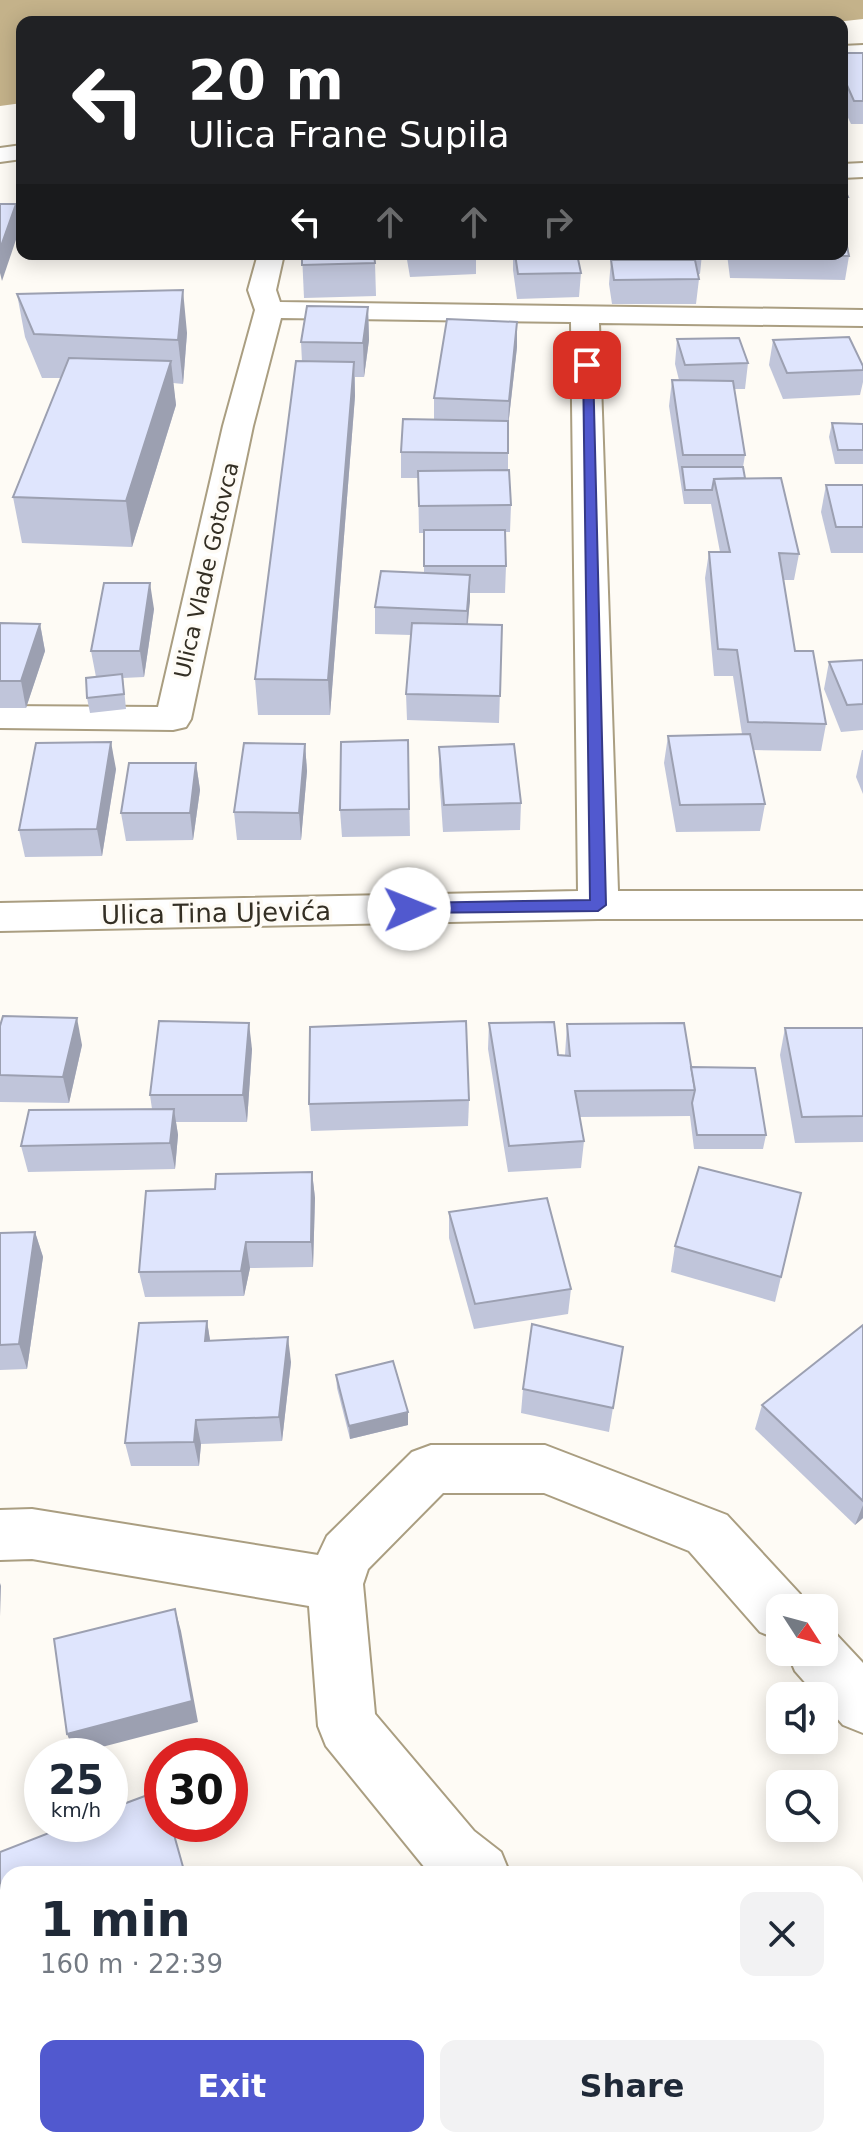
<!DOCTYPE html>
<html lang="en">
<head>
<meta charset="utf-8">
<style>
	:root { --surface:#fff; --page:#f2f2f3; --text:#1f2937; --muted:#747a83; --accent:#5159cf }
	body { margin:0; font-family:"DejaVu Sans",sans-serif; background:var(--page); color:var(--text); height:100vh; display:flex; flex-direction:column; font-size:30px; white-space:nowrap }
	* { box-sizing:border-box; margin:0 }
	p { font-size:26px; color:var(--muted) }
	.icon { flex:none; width:44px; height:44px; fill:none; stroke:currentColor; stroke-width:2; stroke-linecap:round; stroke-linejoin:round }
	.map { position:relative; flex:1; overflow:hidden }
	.drawer { position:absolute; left:0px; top:1866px; width:864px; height:282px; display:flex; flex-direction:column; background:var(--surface); border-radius:24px 24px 0 0; box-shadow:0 4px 20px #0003 }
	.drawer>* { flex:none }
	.hud { position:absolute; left:16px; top:16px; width:832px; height:244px; border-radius:16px; box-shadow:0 4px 20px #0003; background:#202124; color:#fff; overflow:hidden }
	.needle { width:52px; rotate:126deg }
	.fabs { position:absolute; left:766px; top:1594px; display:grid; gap:16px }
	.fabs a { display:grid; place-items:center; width:72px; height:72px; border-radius:16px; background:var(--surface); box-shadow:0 4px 20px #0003; font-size:40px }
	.speed { position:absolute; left:24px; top:1738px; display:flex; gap:16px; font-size:40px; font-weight:700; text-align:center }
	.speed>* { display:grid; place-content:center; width:104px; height:104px; border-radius:50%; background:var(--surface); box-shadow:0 4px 20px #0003; line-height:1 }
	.speed small { font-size:20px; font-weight:400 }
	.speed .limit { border:12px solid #d22; background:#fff; color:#111 }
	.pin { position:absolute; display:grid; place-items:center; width:68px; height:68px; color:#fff; margin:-34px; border-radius:16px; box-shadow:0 4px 12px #0006 }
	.me { position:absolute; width:88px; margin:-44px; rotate:89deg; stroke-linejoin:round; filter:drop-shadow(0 0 6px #0008) }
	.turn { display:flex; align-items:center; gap:28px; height:168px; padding:0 40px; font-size:36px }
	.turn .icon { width:104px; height:104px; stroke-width:2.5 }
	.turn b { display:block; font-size:56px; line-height:68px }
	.lanes { display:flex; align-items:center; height:76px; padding:0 40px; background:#0003; justify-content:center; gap:40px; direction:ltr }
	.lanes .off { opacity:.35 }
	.round { display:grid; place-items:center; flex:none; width:84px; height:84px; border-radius:16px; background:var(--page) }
	.head { display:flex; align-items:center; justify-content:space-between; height:136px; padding:0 40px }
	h1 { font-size:48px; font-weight:800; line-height:60px }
	.action { display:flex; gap:16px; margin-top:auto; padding:16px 40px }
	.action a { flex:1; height:92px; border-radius:16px; background:var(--accent); color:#fff; font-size:32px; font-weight:800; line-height:92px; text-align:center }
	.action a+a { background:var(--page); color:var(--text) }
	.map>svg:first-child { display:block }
</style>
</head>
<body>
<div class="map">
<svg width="863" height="2147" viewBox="0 0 863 2147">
	<rect width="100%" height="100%" fill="#fefbf5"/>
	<!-- water -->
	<polygon fill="#c4b28a" points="0,0 863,0 863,19 836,22 22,22 22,103 0,106"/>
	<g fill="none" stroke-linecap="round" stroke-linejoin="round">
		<defs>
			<g id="minor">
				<polygon points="863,45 863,59 842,60 842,46"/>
				<polygon points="22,145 22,159 0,162 0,148"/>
				<polygon points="863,163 863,177 842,178 842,164"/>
				<polygon points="258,254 284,254 276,290 280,302 863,310 863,326 599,323 618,891 863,891 863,919 598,919 0,931 0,903 578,891 571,322 281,318 253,426 191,719 186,727 173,730 0,728 0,706 158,707 223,426 255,310 248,290"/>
				<polygon points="431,1445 545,1445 727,1515 800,1594 806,1608 780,1608 780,1640 760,1632 689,1551 544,1493 443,1493 368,1569 363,1584 375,1714 474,1831 501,1852 510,1874 430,1874 326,1746 318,1726 309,1606 32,1559 0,1560 0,1510 32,1509 318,1555 327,1536 412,1452"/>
				<polygon points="824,1628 835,1633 863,1663 863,1733 843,1725 824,1704 824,1696 817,1696 795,1671 787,1652 824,1652"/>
				<rect x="856" y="2003" width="7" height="64"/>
				<rect x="623" y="2140" width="68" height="7"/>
			</g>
		</defs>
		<!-- minor casing -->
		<use href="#minor" stroke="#aa9e81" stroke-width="4"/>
		<!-- minor -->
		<use href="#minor" fill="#fff" fill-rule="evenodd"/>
	</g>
	<!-- wall -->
	<g fill="#c0c5da">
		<polygon points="842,53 863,53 863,124 851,124 842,105"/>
		<polygon points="842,183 848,197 844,221 842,221"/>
		<polygon points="302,254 375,263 376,296 304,298"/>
		<polygon points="406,254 476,254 476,274 410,277"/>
		<polygon points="513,254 577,254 581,273 579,297 517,299 513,270"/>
		<polygon points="625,254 702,254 700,274 698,274 699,279 696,304 612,304 609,284 611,260 626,260"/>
		<polygon points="727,254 842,254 849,256 845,280 730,278"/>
		<polygon points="17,294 187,333 183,384 173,383 176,405 132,547 22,543 13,497 61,378 42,378 25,337"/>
		<polygon points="368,307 369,340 364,377 355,377 355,396 330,715 258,715 255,679 302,362 301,342"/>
		<polygon points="677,339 748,363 745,389 734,389 745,455 743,467 745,478 799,554 794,580 783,580 795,651 826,724 821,751 753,750 765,804 760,831 676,832 664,763 668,736 742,734 733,676 714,676 705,578 709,552 720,552 711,504 684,504 669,406 672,380 679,380 675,364"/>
		<polygon points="773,340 863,370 863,382 860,395 783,399 769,365"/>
		<polygon points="517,347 508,426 508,470 511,505 510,532 505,532 506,566 505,593 470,593 468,624 502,625 499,723 407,720 406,694 411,635 375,634 375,607 424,573 424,533 419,533 418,478 401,478 401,452 434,420 434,398"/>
		<polygon points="832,423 863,424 863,464 835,464 829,437"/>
		<polygon points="826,485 863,485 863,553 831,553 821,512"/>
		<polygon points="154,609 144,677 123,678 126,709 90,713 87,698 96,677 91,651"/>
		<polygon points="0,623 40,624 45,651 26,708 0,708"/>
		<polygon points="863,660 863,730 841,732 824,689 829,662"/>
		<polygon points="408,740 410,836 342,837 340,810"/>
		<polygon points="305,744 307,771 301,840 237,840 234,812"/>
		<polygon points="439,747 521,803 520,830 443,832 439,774"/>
		<polygon points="862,750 863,750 863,794 856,777"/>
		<polygon points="196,763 200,790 193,840 126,841 121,813"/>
		<polygon points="116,769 102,856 25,857 19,830"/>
		<polygon points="489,1023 558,1055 565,1055 567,1024 691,1067 766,1135 763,1149 694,1149 690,1116 580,1117 584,1141 581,1168 508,1172 488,1049"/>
		<polygon points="0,1026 82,1045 69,1103 0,1102"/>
		<polygon points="785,1028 863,1028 863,1142 795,1143 780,1055"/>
		<polygon points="252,1049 247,1122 176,1122 178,1135 175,1169 28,1172 21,1146 152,1109 150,1095"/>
		<polygon points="469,1100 468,1126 311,1131 309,1104"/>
		<polygon points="312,1172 315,1198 313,1267 250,1268 244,1296 145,1297 139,1272 215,1189"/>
		<polygon points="449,1212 571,1289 568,1314 474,1329 449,1238"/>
		<polygon points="35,1232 43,1257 27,1369 0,1370 0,1233"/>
		<polygon points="675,1246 781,1277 775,1302 671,1272"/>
		<polygon points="207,1321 210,1341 291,1362 282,1441 201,1444 199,1466 131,1466 125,1443"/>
		<polygon points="863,1325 863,1518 855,1525 755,1429 762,1405"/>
		<polygon points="623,1347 609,1432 521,1413 523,1389"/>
		<polygon points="336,1375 408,1412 408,1425 350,1439 337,1388"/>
	</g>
	<!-- shaded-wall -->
	<g fill="#9ca0b1">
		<polygon points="16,204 20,228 2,281 0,273 0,249"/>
		<polygon points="183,290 187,333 183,384 178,340"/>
		<polygon points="368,307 369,340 364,377 363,343"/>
		<polygon points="517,322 517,347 508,427 509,401"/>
		<polygon points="171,361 176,405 132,547 126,501"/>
		<polygon points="354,362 355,396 330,715 328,680"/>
		<polygon points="470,575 470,601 466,638 467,611"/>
		<polygon points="150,583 154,609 144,677 140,651"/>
		<polygon points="40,624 45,651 26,708 21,681"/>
		<polygon points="111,742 116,769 102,856 97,829"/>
		<polygon points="305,744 307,771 301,840 299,813"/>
		<polygon points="196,763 200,790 193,840 190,813"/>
		<polygon points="77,1018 82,1045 69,1103 63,1077"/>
		<polygon points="249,1023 252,1049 247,1122 243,1095"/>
		<polygon points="174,1109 178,1135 175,1169 170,1143"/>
		<polygon points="312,1172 315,1198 313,1267 311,1242"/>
		<polygon points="35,1232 43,1257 27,1369 19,1344"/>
		<polygon points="246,1242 250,1268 244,1296 241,1271"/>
		<polygon points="207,1321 211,1346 205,1341"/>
		<polygon points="288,1337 291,1362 282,1441 279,1417"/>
		<polygon points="408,1412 408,1425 350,1439 349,1426"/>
		<polygon points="196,1420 201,1444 199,1466 194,1442"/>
		<polygon points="863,1505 863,1518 855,1525"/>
		<polygon points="0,1583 1,1586 0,1616"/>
		<polygon points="175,1609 181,1631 198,1722 75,1754 67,1734"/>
		<polygon points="8,1992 8,2012 0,2015 0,1995"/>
		<polygon points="348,2140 360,2140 355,2147 343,2147"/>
	</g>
	<!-- building -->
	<g fill="#dfe5fd" stroke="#9ca0b1" stroke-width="2">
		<polygon points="842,53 863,53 863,101 854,101 842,74"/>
		<polygon points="842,183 848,197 842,197"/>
		<polygon points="0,204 16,204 0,249"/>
		<polygon points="842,232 844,232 849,256 745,254 842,254"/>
		<polygon points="302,254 374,254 375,263 302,265"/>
		<polygon points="515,254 577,254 581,273 518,274"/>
		<polygon points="611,260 695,260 699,279 614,280"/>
		<polygon points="183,290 178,340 34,334 17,294"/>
		<polygon points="307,306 368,307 363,343 301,342"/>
		<polygon points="447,319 517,322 509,401 434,398"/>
		<polygon points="849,337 863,366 863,370 787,373 773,340"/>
		<polygon points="739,338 748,363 685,365 677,339"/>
		<polygon points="69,358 171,361 126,501 13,497"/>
		<polygon points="296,361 354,362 328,680 255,679"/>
		<polygon points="672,380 733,381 745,455 683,455"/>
		<polygon points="403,419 508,421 508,453 401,452"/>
		<polygon points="832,423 863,424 863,450 838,450"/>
		<polygon points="682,467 743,467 745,478 714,479 712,490 685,490"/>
		<polygon points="509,470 511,505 419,506 418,471"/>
		<polygon points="781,478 799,554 779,553 795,651 813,651 826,724 748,722 737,650 718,649 709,552 730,552 714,479"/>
		<polygon points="826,485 863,485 863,527 836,527"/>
		<polygon points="424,530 505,530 506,566 424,566"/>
		<polygon points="381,571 470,575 467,611 375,607"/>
		<polygon points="104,583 150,583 140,651 91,651"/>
		<polygon points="0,623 40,624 21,681 0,681"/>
		<polygon points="412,623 502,625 500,696 406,694"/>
		<polygon points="863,660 863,704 847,705 829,662"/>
		<polygon points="122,674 124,694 87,698 86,678"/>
		<polygon points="750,734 765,804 680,805 668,736"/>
		<polygon points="408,740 409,809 340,810 341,742"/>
		<polygon points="111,742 97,829 19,830 36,743"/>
		<polygon points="244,743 305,744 299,813 234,812"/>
		<polygon points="514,744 521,803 444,805 439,747"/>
		<polygon points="129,763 196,763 190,813 121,813"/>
		<polygon points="3,1016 77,1018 63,1077 0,1075 0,1026"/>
		<polygon points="159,1021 249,1023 243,1095 150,1095"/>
		<polygon points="466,1021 469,1100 309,1104 310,1027"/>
		<polygon points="554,1022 558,1055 570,1056 567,1024 684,1023 695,1090 575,1091 584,1141 509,1146 489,1023"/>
		<polygon points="785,1028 863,1028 863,1116 802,1117"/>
		<polygon points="691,1067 755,1068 766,1135 697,1135 692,1103 695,1090"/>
		<polygon points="174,1109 170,1143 21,1146 29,1110"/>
		<polygon points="699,1167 801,1193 781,1277 675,1246"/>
		<polygon points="312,1172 311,1242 246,1242 241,1271 139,1272 146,1191 215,1189 216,1174"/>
		<polygon points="547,1198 571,1289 475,1304 449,1212"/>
		<polygon points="35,1232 19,1344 0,1345 0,1233"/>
		<polygon points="207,1321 205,1341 288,1337 279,1417 196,1420 194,1442 125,1443 139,1323"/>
		<polygon points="532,1324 623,1347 613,1408 523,1389"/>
		<polygon points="863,1325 863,1501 762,1405"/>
		<polygon points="393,1361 408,1412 349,1426 336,1375"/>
		<polygon points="175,1609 192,1701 67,1734 54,1639"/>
		<polygon points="161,1790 162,1824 171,1824 185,1874 8,1874 8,1992 0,1995 0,1852 72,1824 110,1824 110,1809"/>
		<polygon points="149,2140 348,2140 343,2147 143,2147"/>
		<polygon points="437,2140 498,2140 509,2147 434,2147"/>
	</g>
	<!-- route -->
	<polygon fill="#5159cf" stroke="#353a87" stroke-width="2" points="583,362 593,365 606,905 598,911 403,913 401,909 409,903 590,900"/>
	<g text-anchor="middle" stroke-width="7" stroke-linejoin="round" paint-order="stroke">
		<!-- far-street labels -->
		<g font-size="22" fill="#342f24" stroke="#fefbf5">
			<text transform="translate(206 570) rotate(-77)" y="8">Ulica Vlade Gotovca</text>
		</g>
		<!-- street labels -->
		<g font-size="26" fill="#342f24" stroke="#fefbf5">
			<text transform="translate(216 913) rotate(-1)" y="9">Ulica Tina Ujevića</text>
		</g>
	</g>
</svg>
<div class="fabs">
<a><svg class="needle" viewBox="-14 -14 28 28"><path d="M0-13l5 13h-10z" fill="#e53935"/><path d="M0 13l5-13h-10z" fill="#747a83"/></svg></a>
<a><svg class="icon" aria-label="sound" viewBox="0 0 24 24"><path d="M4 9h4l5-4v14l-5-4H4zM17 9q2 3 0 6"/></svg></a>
<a><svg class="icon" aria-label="search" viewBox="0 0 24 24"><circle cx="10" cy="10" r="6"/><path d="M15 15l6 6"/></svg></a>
</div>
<div class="speed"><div>25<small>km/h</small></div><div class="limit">30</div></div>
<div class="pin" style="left:587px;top:365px;background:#d93025"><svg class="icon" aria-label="arrive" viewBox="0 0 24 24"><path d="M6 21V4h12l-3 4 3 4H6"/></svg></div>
<svg class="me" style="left:409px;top:909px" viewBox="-20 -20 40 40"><circle r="19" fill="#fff"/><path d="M0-13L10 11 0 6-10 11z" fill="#5159cf"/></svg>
<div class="hud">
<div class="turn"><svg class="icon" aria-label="left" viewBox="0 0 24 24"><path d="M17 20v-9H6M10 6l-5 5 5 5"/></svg><div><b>20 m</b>Ulica Frane Supila</div></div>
<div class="lanes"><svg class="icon" aria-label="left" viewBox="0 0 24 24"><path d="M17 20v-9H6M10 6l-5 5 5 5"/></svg><svg class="icon off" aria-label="ahead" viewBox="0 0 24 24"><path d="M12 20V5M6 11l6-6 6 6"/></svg><svg class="icon off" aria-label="ahead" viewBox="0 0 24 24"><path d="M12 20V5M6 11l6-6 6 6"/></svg><svg class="icon off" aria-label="right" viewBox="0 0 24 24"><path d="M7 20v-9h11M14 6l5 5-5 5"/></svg></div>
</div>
<section class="drawer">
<div class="head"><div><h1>1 min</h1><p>160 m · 22:39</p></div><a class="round"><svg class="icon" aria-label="close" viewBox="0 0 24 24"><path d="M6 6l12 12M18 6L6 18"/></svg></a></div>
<div class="action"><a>Exit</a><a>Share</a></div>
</section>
</div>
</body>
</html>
